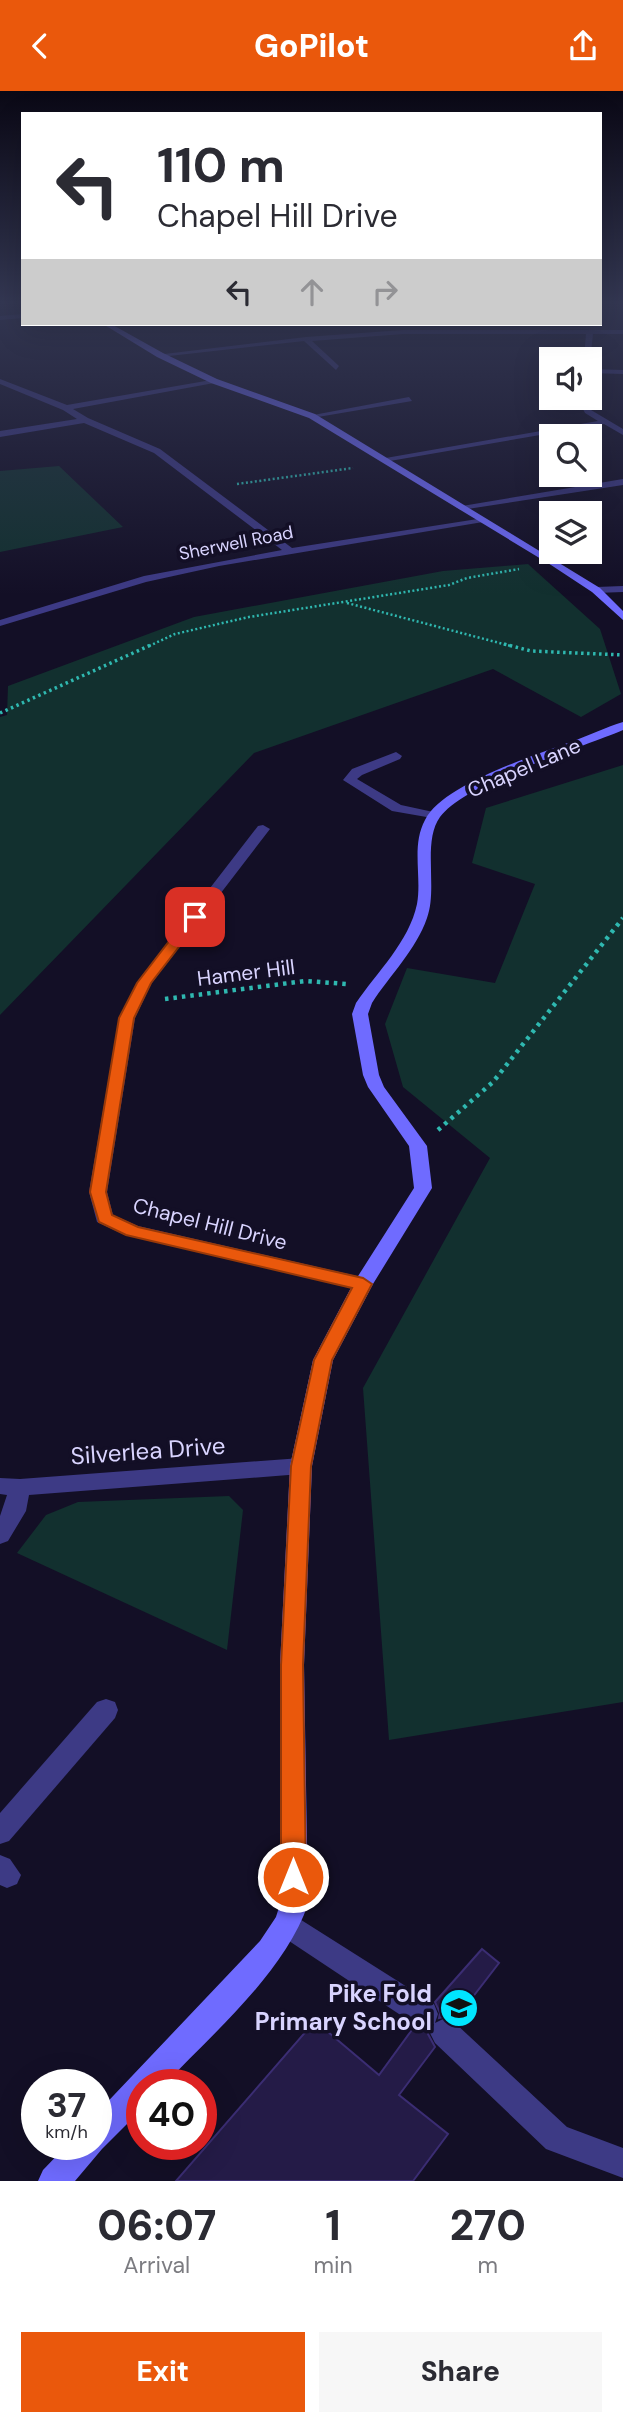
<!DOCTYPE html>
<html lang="en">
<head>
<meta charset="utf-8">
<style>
	:root { --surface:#fff; --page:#f7f7f7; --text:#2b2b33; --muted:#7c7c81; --accent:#ea580c }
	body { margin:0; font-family:"DM Sans",sans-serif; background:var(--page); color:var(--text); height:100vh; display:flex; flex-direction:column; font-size:26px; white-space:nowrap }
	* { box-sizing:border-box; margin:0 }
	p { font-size:23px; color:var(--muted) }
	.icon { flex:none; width:38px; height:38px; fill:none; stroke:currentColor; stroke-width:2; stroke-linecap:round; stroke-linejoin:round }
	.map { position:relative; height:2090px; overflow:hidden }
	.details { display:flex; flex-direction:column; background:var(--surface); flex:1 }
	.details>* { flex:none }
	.hud { position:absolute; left:21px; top:21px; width:581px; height:214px; border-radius:0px; box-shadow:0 7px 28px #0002; background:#fff; color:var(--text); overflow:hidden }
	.controls { position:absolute; left:539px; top:256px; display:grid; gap:14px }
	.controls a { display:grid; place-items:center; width:63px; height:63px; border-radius:0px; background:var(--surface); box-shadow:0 7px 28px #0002; font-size:35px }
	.speed { position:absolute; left:21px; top:1978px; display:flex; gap:14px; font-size:35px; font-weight:700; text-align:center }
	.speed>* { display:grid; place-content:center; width:91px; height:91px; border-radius:50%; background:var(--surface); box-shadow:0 7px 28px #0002; line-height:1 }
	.speed small { font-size:18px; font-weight:400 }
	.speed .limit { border:10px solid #d22; background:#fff; color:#111 }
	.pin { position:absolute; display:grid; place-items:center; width:60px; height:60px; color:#fff; margin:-30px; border-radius:14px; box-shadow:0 4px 10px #0006 }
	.me { position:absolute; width:77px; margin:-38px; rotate:0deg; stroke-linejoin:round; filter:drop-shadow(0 0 5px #0008) }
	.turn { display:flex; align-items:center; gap:24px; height:147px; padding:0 21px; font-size:32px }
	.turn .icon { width:91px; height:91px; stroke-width:2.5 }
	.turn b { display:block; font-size:49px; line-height:60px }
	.lanes { display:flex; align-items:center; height:66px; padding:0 21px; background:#0003; justify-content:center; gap:35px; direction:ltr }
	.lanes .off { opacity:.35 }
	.eta { display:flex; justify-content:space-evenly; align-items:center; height:119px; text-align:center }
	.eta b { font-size:42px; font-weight:800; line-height:49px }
	.action { display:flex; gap:14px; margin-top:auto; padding:14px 21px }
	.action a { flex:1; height:80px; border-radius:0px; background:var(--accent); color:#fff; font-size:28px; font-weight:800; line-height:80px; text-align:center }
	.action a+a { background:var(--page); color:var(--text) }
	header { display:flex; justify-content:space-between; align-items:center; height:91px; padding:0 21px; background:var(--accent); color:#fff; font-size:32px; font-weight:800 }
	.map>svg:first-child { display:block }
</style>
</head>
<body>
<header><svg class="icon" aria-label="back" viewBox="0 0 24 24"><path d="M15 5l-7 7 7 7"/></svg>GoPilot<svg class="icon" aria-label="share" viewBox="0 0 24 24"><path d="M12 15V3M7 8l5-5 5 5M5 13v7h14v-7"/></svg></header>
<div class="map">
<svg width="623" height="2090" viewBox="0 0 623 2090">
	<rect width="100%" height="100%" fill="#130f26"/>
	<!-- green -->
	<g fill="#12302f">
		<polygon points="59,375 123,436 0,461 0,380"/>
		<polygon points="528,473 600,538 621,603 581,626 493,578 254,662 0,924 0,626 7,624 8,595 194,526 443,480"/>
		<polygon points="623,674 623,1611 389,1649 363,1297 490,1067 403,996 385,933 407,877 495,892 535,793 472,772 486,717"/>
		<polygon points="229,1405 243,1419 227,1559 17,1462 46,1424 78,1411"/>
	</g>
	<!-- building -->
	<g fill="#241b47" stroke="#3b2d73" stroke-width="2">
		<polygon points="482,1858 499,1872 455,1929 446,1925 439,1927 440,1922 435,1911"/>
		<polygon points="315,1930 379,1984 414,1936 423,1939 429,1938 428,1943 435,1956 399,2004 448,2043 413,2090 176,2090"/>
	</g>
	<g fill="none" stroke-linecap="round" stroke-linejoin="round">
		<!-- path-far2 -->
		<g stroke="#2fb8b0" stroke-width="2.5" stroke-dasharray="2 2.5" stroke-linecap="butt">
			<polyline points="237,393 353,377"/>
			<polyline points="347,512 511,555"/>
			<polyline points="149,555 175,543 249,526 449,494 467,487 519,478"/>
		</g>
		<!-- path-far1 -->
		<g stroke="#2fb8b0" stroke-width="3.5" stroke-dasharray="2.5 3.5" stroke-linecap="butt">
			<polyline points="504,553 531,560 623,564"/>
			<polyline points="0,622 153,553"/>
		</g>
		<!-- path -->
		<g stroke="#2fb8b0" stroke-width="4.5" stroke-dasharray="3.5 5" stroke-linecap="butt">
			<polyline points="165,908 305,890 347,893"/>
			<polyline points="438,1039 493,991 623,827"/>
		</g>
		<!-- lane -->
		<g fill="#3d3a85" fill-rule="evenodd">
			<polygon points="396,661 402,665 400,668 362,684 357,688 401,714 438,722 438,728 392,720 343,689 352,678"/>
			<polygon points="287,1820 434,1913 438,1923 435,1932 445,1927 455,1932 567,2036 623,2057 623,2087 546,2058 435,1952 430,1942 434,1933 424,1937 414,1933 277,1842 273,1833 277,1824"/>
		</g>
		<!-- street -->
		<g fill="#3d3a85" fill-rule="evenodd">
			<polygon points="23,223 23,227 0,229 0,225"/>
			<polygon points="403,239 623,239 623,243 593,243 590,270 584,268 586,243 403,243 312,250 339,275 336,279 304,250 160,266 156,264 306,246"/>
			<polygon points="590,278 623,279 623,283 590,282"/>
			<polygon points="0,288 67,314 217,288 214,292 73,318 88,327 160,358 292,457 484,427 489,430 219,475 146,491 0,535 0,529 144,485 282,459 154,362 84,332 0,346 0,340 77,328 63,319 0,293"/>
			<polygon points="409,306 412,310 312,327 308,325"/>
			<polygon points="577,306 585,306 591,319 623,338 623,344 604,333 384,371 380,368 598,330 585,322"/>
			<polygon points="623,388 623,394 461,419 456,416"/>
			<polygon points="623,495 623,501 596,502 591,499 596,496"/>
			<polygon points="263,734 270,738 151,893 135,927 107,1101 113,1124 138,1135 370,1188 373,1193 370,1198 363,1199 125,1144 97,1131 89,1101 119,927 139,889 258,735"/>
			<polygon points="301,1367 309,1369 312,1375 309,1381 301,1383 29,1404 26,1420 8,1450 0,1453 0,1425 7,1404 0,1403 0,1387 20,1388"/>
			<polygon points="106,1608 115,1611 118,1619 115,1627 9,1750 0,1753 0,1722 97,1611"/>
			<polygon points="0,1764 10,1768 21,1784 17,1793 7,1797 0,1794"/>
		</g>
		<!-- secondary -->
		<g fill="#6f6bff" fill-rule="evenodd">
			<polygon points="103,233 111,233 163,262 217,288 315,323 600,497 623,520 623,529 592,501 551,474 309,327 211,292 157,266"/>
			<path d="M623,631V639C579,658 466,691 440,726C422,751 438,797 427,827C416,859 390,884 372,912L368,923L379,984L384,996L427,1055L432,1097L373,1193L333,1269L312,1375L304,1574L308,1813C285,1881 214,1941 165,1993H142V2018L102,2058L75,2090H38L43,2079L68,2053H96V2023L260,1850L276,1826L280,1813V1574L290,1375L313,1269L353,1193L414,1097L409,1055L368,996L363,984L352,923L356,912C377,881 409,851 417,813C422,785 411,755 425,729C443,693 536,664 573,650C590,644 606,636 623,631Z"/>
		</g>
	</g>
	<!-- sky -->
	<linearGradient id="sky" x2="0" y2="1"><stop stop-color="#0a0815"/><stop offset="0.42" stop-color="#333752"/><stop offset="1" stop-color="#333752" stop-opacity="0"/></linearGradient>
	<rect width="623" height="504" fill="url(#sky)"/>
	<!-- route -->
	<polygon fill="#ea580c" stroke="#983908" stroke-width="2" points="195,822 202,826 151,892 134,927 106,1101 112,1124 138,1136 363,1187 372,1193 332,1269 311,1375 303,1574 306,1786 302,1794 293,1798 285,1794 281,1786 281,1574 291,1375 314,1269 352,1197 126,1144 99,1131 90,1101 119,927 137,892 190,823"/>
	<!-- icons -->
	<defs>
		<symbol id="school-disc" viewBox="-11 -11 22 22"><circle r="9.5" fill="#00e5ff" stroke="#130f26"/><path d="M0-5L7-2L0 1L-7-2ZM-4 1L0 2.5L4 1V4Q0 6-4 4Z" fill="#111"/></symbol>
	</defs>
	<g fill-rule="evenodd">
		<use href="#school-disc" x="437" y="1895" width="44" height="44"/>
	</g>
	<g text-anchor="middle" stroke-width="7" stroke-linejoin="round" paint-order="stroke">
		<!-- far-street labels -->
		<g font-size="18" fill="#d9d4ff" stroke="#130f26">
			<text transform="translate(236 452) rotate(-11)" y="6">Sherwell Road</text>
		</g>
		<!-- street labels -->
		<g font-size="21" fill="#d9d4ff" stroke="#130f26">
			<text transform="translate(524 677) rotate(-23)" y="7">Chapel Lane</text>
			<text transform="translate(246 882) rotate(-7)" y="7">Hamer Hill</text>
			<text transform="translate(210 1133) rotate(14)" y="7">Chapel Hill Drive</text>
		</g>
		<!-- near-street labels -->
		<g font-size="24" fill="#d9d4ff" stroke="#130f26">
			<text transform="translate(148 1360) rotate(-4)" y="8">Silverlea Drive</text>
		</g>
		<!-- near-poi labels -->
		<g font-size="24" font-weight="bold" fill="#d9d4ff" stroke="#130f26" text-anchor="end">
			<text x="432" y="1911">Pike Fold<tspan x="432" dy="28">Primary School</tspan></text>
		</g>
	</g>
</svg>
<div class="controls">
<a><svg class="icon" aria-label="sound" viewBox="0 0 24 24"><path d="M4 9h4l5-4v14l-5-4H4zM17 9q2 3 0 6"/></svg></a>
<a><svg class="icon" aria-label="search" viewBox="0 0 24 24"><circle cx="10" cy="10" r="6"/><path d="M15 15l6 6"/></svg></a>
<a><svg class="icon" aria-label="layers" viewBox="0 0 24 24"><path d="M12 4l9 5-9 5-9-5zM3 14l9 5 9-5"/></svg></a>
</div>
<div class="speed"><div>37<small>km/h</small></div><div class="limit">40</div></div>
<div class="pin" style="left:195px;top:826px;background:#d93025"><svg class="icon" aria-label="arrive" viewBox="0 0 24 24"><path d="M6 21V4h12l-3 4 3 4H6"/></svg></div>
<svg class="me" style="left:293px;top:1786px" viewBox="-20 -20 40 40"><circle r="17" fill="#ea580c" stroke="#fff" stroke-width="3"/><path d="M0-11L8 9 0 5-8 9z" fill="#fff"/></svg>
<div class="hud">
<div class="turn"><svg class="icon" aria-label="left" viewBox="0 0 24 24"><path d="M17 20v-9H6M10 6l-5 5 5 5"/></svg><div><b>110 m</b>Chapel Hill Drive</div></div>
<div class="lanes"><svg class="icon" aria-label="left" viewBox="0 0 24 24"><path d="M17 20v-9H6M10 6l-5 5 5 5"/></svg><svg class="icon off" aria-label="ahead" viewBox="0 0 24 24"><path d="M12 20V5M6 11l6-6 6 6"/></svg><svg class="icon off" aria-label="right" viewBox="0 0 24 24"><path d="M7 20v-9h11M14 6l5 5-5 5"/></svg></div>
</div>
</div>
<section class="details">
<div class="eta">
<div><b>06:07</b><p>Arrival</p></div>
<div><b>1</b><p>min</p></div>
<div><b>270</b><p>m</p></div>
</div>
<div class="action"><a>Exit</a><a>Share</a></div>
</section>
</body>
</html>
